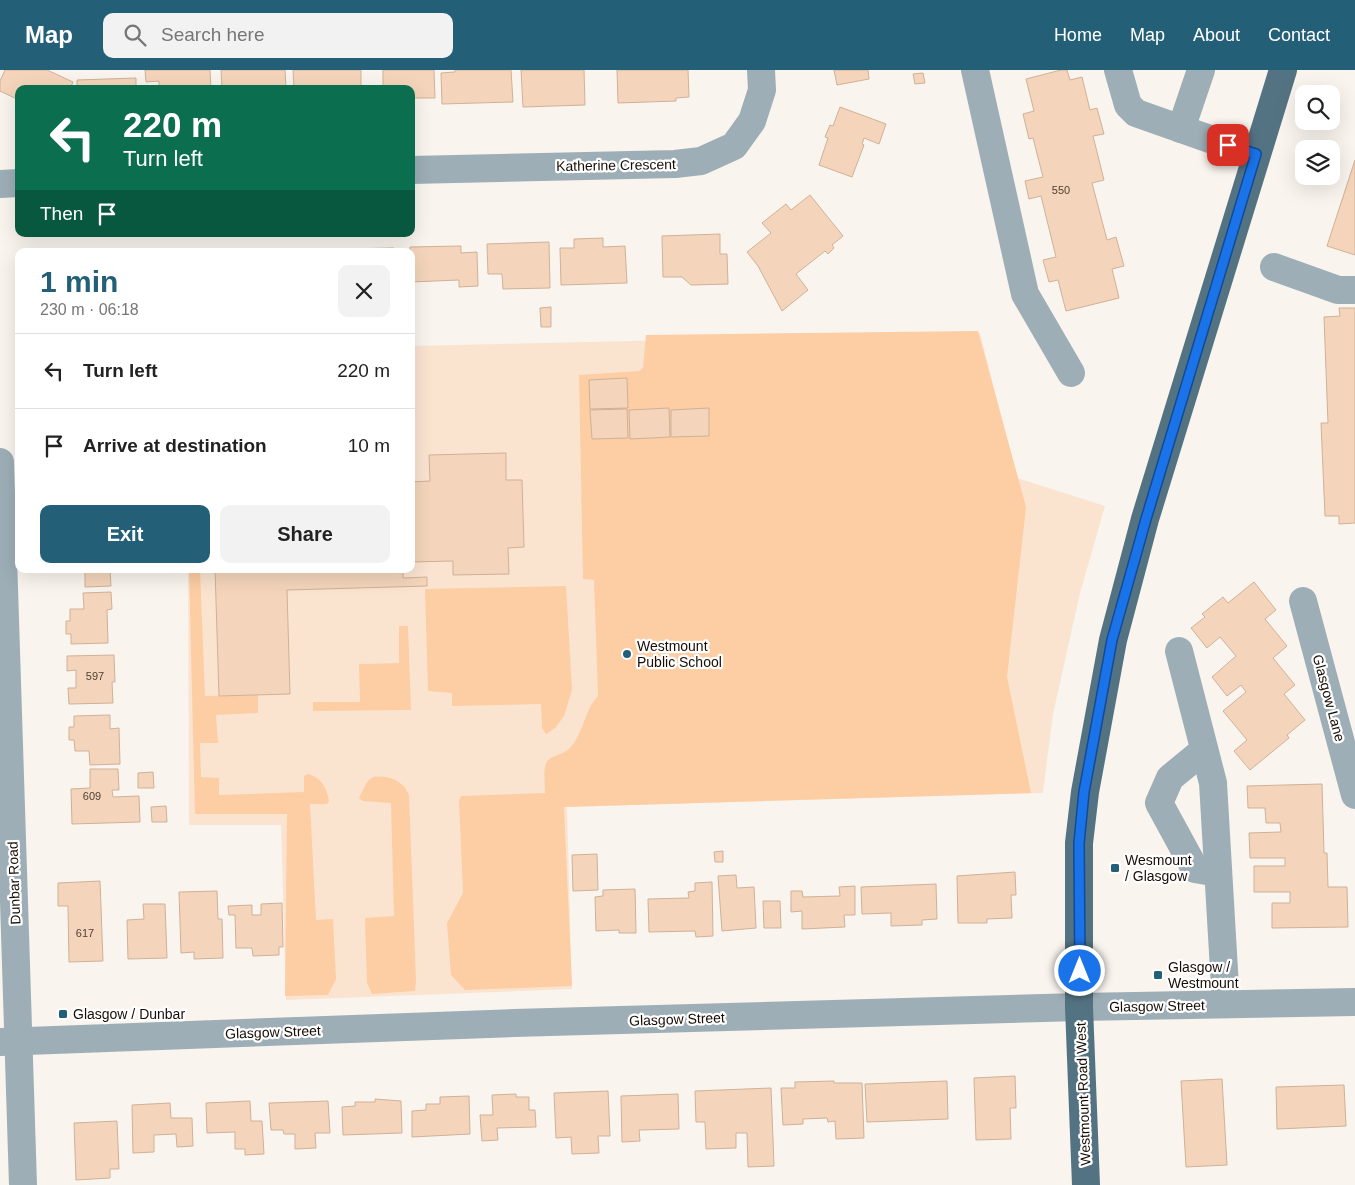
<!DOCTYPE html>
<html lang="en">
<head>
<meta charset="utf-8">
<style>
	:root { --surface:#fff; --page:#f2f2f2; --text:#222; --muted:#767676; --line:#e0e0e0; --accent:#245f78 }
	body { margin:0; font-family:Helvetica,sans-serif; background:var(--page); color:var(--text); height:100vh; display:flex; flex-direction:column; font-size:19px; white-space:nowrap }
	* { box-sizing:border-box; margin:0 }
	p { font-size:16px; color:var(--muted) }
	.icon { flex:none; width:28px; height:28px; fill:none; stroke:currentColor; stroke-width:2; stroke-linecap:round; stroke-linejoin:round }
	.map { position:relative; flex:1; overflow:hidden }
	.panel { position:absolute; left:15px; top:178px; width:400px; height:325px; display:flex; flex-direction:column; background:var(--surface); border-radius:10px; box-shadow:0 5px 20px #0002 }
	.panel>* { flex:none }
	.banner { position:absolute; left:15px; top:15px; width:400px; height:152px; border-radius:10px; box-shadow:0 5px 20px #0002; background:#0b6e4f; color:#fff; overflow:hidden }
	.buttons { position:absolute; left:1295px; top:15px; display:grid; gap:10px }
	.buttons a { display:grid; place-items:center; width:45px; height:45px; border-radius:10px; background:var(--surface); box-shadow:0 5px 20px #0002; font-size:25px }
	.pin { position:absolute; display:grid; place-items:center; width:42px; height:42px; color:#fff; margin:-21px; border-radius:10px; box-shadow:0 2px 8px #0006 }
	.me { position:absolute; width:55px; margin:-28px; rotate:0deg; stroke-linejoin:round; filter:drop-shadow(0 0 4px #0008) }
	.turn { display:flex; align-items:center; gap:18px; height:105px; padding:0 25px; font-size:22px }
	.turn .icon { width:65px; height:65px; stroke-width:2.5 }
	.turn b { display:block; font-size:35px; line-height:42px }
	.then { display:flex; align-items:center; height:48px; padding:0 25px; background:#0003; gap:10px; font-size:19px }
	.round { display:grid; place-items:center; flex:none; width:52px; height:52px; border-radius:10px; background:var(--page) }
	.head { display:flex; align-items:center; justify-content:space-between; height:85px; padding:0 25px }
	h1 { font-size:30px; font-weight:800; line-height:38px; color:var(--accent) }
	.action { display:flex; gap:10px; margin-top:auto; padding:10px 25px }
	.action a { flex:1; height:58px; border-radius:10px; background:var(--accent); color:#fff; font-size:20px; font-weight:800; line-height:58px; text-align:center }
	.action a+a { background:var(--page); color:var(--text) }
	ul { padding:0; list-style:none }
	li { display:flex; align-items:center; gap:15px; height:75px; padding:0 25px; border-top:1px solid var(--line) }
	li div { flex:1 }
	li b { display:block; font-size:19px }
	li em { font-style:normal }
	header { display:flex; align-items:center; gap:30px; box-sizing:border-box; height:70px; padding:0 25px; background:var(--accent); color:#fff }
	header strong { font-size:24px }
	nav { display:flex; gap:28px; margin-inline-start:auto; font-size:18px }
	.search { width:350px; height:45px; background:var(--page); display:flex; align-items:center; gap:12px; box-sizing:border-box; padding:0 18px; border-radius:10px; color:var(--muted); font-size:19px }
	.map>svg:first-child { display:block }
</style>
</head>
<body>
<header>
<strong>Map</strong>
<div class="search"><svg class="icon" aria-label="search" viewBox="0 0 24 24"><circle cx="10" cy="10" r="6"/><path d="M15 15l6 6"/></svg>Search here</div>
<nav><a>Home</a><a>Map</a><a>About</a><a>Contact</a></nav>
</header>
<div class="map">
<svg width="1355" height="1115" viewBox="0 0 1355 1115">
	<rect width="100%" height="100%" fill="#faf4ee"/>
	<!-- built -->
	<polygon fill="#fae4d0" points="980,263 1017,408 1105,436 1080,523 1053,644 1043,723 567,737 572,919 286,930 281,755 189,755 188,499 411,499 411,276"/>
	<!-- green -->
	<g fill="#fdcda4">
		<path d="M978,261L1026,437L1007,607L1031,723L564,737L572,916L465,920L451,905L447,853L463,823L459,731L461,726L545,723C545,714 543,701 546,693C550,685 563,685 569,679C584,664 584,640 598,626L594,510L583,509L579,305L639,301L643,298L646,265Z"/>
		<path d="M189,499H200L205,626L258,625V643L216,645L218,673H200L201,707L219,708V725L304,722V706L308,704C321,707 327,718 329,731L327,734H310L316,850L333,849L336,909L328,925L285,926L287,744H195Z"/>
		<polygon points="566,516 572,620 564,646 555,658 546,664 542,658 541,634 452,636 452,623 428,621 425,519"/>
		<polygon points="399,556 408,556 411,640 313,641 313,632 360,632 359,594 399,593"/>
		<path d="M373,707C388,705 403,710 409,725L416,911L415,921L372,924L367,913L365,848L394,846L391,733L363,731L359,728L367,712Z"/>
	</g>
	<!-- building -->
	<g fill="#f4d5bb" stroke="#cfb197">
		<polygon points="5,0 47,0 73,12 70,19 19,19 19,30 0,21 0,11"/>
		<polygon points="145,0 210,0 211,19 159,19 159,11 146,12"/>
		<polygon points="221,0 285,0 286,19 222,19"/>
		<polygon points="293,0 361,0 361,19 294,19"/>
		<polygon points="383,0 434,0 435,28 411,28 411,19 383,19"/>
		<polygon points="455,0 511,0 513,32 442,34 441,3 455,2"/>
		<polygon points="521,0 584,0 585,35 523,37"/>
		<polygon points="617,0 688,0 689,27 676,28 676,31 618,33"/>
		<polygon points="834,0 868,0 869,9 837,15"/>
		<polygon points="1061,0 1067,0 1070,10 1082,7 1090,40 1097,38 1104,64 1093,66 1104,110 1092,113 1107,170 1116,167 1124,196 1112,199 1119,228 1066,241 1058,210 1049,212 1043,190 1056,187 1041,126 1029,129 1025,111 1043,107 1033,68 1029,69 1023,44 1034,41 1026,9"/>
		<polygon points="923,3 925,13 915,14 913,4"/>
		<polygon points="136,8 136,19 77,19 77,10"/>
		<polygon points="840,37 886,54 879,74 864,68 862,74 864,75 852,107 819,95 828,68 825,67 830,55 833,56"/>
		<polygon points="1355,90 1355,185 1327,176"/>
		<polygon points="810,125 843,166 832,175 834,178 828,184 825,181 796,204 808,220 782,241 758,196 747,182 771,163 762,153 786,134 791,140"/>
		<polygon points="720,164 720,184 727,184 728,214 691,215 682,207 663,207 662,166"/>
		<polygon points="603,168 603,177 625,176 627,213 561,215 560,178 574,178 574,169"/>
		<polygon points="549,172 550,218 503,219 502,204 488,204 487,174"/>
		<polygon points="461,176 461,183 477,182 478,216 459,217 459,210 411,212 410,177"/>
		<polygon points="394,178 394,181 342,181 342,179"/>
		<polygon points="551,237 551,257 541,257 540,238"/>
		<polygon points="1339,238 1355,238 1355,453 1339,454 1339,446 1325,446 1321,353 1328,353 1324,247 1340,246"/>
		<polygon points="627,308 628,338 590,339 589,310"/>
		<polygon points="669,338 670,367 630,369 629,340"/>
		<polygon points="709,338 709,366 671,367 671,340"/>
		<polygon points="627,339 628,368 592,369 590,340"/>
		<polygon points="506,383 506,410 522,410 524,477 508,478 509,504 453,505 453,491 411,492 411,412 430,411 429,385"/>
		<polygon points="63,499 110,499 111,516 85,517 85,500 63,500"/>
		<polygon points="215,499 403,499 403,508 427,507 427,516 287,520 290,624 219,626"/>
		<polygon points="1254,512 1276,540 1265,549 1287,576 1273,588 1295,615 1284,624 1305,650 1287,665 1289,668 1250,700 1234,681 1247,670 1223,641 1246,622 1241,615 1227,626 1212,607 1236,586 1220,567 1207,578 1191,558 1205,547 1202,544 1223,527 1228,533"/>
		<polygon points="111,522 112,539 107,540 108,573 71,574 71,564 66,564 66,551 70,551 70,539 84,539 83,523"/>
		<polygon points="114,585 115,612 112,612 113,633 69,634 68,618 76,618 76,600 67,601 67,586"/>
		<polygon points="110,645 110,659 119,658 120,694 90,695 89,681 75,681 74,670 69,670 69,657 74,657 74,646"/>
		<polygon points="90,699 118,699 119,720 112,720 113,727 139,726 140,752 72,754 71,719 90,718"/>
		<polygon points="153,702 154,718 138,718 138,703"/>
		<polygon points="1322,714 1324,783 1327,783 1328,817 1347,817 1348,857 1272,858 1272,833 1290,833 1290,822 1254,822 1254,796 1285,796 1285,788 1250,788 1249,763 1281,762 1280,753 1266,753 1265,738 1248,738 1247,716"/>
		<polygon points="166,736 167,752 152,752 151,737"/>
		<polygon points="723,781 723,792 715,792 714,782"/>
		<polygon points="597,784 598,820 573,821 572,785"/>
		<polygon points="1015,802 1016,825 1011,825 1012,848 987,849 987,853 958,853 957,806"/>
		<polygon points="736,805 737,818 754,817 756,858 722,861 718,806"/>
		<polygon points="100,811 103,891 69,892 68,836 58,836 58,813"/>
		<polygon points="712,812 713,866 696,867 695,861 649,862 648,829 689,828 688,822 695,821 695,813"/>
		<polygon points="936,814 937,849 922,850 922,855 891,856 891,843 862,844 861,817"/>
		<polygon points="855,816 855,845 844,845 845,857 802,859 802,841 791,842 791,821 802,821 803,827 840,826 839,817"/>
		<polygon points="635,819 636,863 619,863 619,860 596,861 595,827 603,826 603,820"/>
		<polygon points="217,821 218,849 222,849 223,888 194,889 194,882 181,883 179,822"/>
		<polygon points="763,831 780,831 781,858 764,858"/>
		<polygon points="282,833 283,877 279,877 279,885 253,886 252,878 236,878 235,845 229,845 228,836 252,835 252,845 261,845 261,834"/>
		<polygon points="143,834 165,834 167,888 128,889 127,850 144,849"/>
		<polygon points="1015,1006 1016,1038 1010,1038 1011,1069 976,1070 974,1008"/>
		<polygon points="1222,1009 1227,1095 1186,1097 1181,1011"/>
		<polygon points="834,1011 834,1013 862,1013 864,1068 836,1069 835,1051 828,1052 827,1048 803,1049 803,1054 783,1055 781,1018 795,1018 795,1012"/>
		<polygon points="947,1011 948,1049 867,1052 865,1014"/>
		<polygon points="1344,1015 1346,1056 1277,1059 1276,1017"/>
		<polygon points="771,1018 774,1096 748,1097 747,1063 736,1063 736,1078 706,1079 705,1052 696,1052 695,1021"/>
		<polygon points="608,1021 610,1066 598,1066 599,1083 572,1084 571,1067 556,1068 554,1023"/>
		<polygon points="516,1024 516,1027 529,1027 529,1040 535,1040 536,1057 497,1058 498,1070 482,1071 480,1045 493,1045 492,1025"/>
		<polygon points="678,1024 679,1059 639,1060 640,1071 622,1072 621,1026"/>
		<polygon points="469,1026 470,1064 412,1067 412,1041 426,1040 426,1034 440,1034 440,1027"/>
		<polygon points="375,1029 401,1031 402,1063 343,1065 342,1037 355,1036 355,1032 375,1032"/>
		<polygon points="250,1031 251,1051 262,1051 264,1084 245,1085 245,1079 235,1079 235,1062 207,1063 206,1033"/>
		<polygon points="328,1031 330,1063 315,1063 316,1078 295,1079 295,1064 284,1064 283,1060 271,1060 269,1033"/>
		<polygon points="170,1033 171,1048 192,1048 193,1076 177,1077 176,1064 154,1065 154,1082 133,1083 132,1035"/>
		<polygon points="117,1051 119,1099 110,1099 110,1108 76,1110 74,1053"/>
	</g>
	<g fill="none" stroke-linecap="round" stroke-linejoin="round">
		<!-- minor -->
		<g stroke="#9daeb7" stroke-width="28">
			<polyline points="975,0 1025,224 1071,303"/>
			<polyline points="1118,0 1128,35 1136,43 1255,85"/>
			<polyline points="1181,59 1201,0"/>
			<polyline points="411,100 675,94 701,91 734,76 752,51 762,20 761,0"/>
			<polyline points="0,114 19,113"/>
			<polyline points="1274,197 1338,220 1355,220"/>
			<polyline points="0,392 23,1115"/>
			<polyline points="1303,531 1355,725"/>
			<polyline points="1179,581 1213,713 1226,934"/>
			<polyline points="1204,680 1170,708 1159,733 1195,799 1218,803"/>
			<polyline points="0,972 514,953 1079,937 1355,932"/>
		</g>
		<!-- major -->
		<polyline stroke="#547382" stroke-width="28" points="1086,1115 1079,937 1079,773 1085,722 1113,570 1145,449 1283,0"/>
	</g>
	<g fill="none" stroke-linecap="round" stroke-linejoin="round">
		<defs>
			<polyline id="route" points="1080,901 1079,773 1084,722 1112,570 1146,449 1256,84 1228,75"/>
		</defs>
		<!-- route casing -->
		<use href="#route" stroke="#114b97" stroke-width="12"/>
		<!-- route -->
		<use href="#route" stroke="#1a73e8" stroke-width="9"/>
	</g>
	<!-- markers -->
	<g fill="#245f78" stroke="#fff" stroke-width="2">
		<circle cx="627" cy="584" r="5"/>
		<rect x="1110" y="793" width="10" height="10" rx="2.5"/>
		<rect x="1153" y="900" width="10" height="10" rx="2.5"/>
		<rect x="58" y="939" width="10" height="10" rx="2.5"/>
	</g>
	<g text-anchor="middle" stroke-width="4.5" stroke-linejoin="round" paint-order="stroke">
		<!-- number labels -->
		<g font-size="11" fill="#4e3f32">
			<text x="1061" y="124">550</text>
			<text x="95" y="610">597</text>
			<text x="92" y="730">609</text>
			<text x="85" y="867">617</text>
		</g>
		<!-- street labels -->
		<g font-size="14" fill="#170d05" stroke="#fff">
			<text transform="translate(616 95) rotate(-1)" y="5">Katherine Crescent</text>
			<text transform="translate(1329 628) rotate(75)" y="5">Glasgow Lane</text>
			<text transform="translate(14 813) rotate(-92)" y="5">Dunbar Road</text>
			<text transform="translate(1157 936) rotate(-1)" y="5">Glasgow Street</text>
			<text transform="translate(677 949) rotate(-2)" y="5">Glasgow Street</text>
			<text transform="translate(273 962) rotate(-2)" y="5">Glasgow Street</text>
			<text transform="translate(1083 1024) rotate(-92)" y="5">Westmount Road West</text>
		</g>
		<!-- poi labels -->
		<g font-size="14" fill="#170d05" stroke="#fff" text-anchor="start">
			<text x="637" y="581">Westmount<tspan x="637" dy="16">Public School</tspan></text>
			<text x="1125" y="795">Wesmount<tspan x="1125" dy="16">/ Glasgow</tspan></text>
			<text x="1168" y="902">Glasgow /<tspan x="1168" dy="16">Westmount</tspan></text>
			<text x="73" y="949">Glasgow / Dunbar</text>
		</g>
	</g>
</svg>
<div class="buttons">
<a><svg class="icon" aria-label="search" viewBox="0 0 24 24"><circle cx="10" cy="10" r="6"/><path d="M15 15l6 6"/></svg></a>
<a><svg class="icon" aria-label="layers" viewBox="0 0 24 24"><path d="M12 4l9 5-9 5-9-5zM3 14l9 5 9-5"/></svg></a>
</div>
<div class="pin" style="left:1228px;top:75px;background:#d93025"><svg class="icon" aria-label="arrive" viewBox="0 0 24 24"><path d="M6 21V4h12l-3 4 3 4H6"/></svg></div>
<svg class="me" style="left:1080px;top:901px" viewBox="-20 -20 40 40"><circle r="17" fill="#1a73e8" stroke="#fff" stroke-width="3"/><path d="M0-11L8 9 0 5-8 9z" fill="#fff"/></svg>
<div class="banner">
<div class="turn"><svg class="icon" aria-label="left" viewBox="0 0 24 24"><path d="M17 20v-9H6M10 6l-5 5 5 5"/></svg><div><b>220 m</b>Turn left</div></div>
<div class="then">Then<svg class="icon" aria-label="arrive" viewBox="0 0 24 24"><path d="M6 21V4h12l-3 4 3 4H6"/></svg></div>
</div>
<section class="panel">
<div class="head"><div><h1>1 min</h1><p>230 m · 06:18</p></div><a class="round"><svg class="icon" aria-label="close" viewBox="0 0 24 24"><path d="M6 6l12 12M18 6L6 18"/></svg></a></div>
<ul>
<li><svg class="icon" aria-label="left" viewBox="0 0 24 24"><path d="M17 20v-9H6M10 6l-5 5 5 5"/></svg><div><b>Turn left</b></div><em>220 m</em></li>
<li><svg class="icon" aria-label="arrive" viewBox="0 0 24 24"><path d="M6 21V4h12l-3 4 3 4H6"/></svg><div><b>Arrive at destination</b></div><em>10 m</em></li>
</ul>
<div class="action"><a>Exit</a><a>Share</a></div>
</section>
</div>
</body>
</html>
